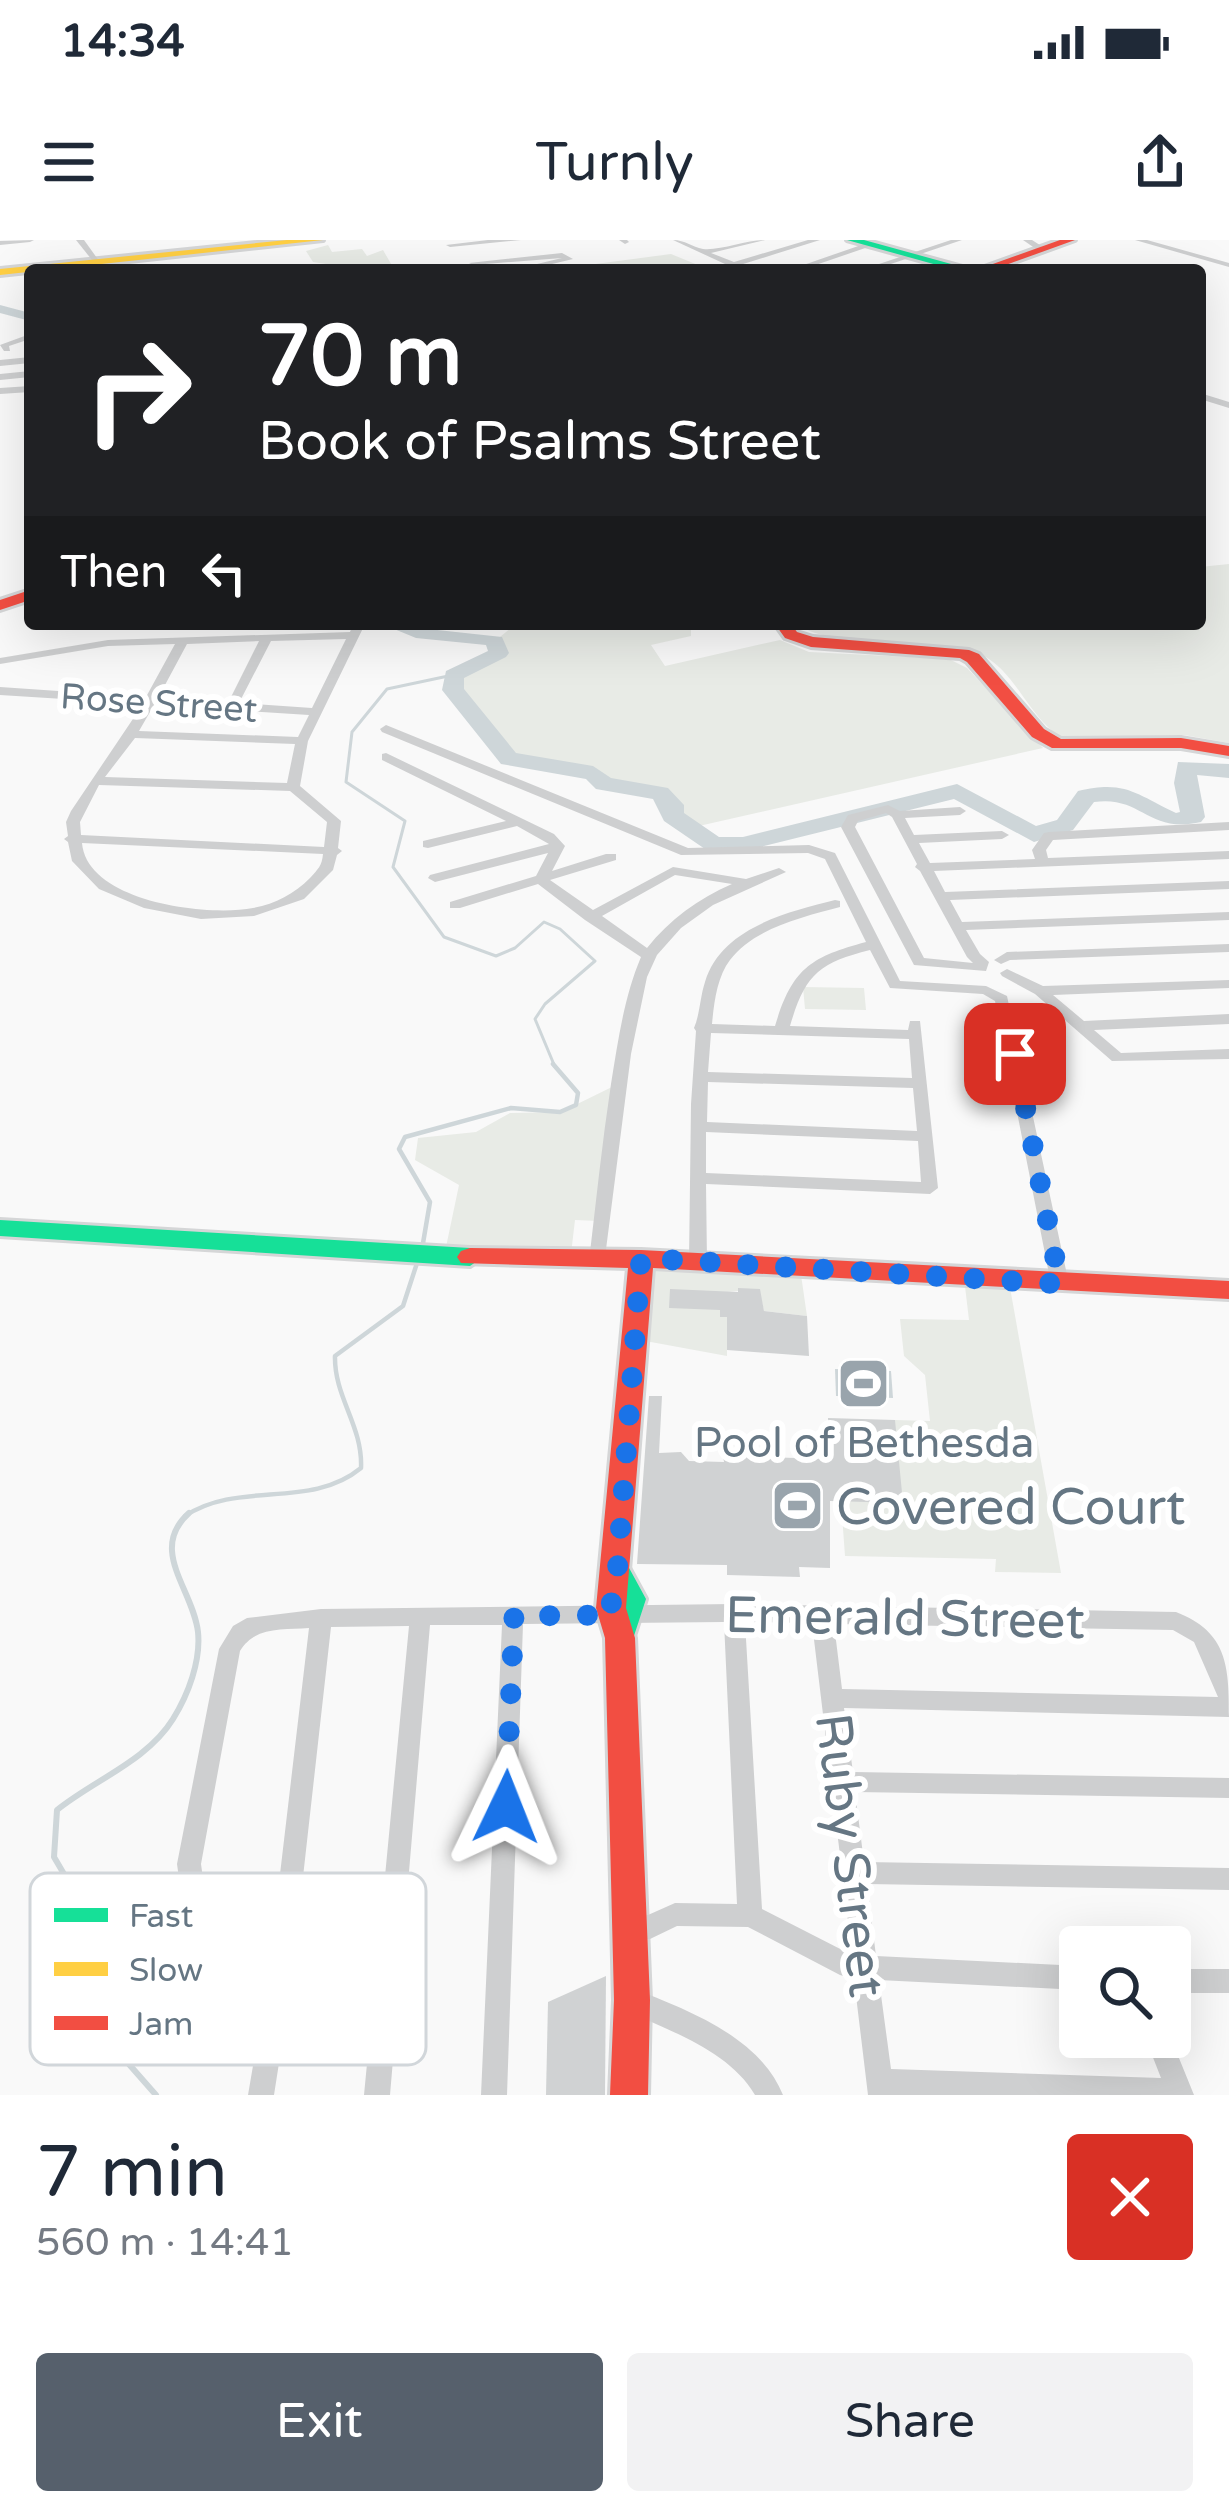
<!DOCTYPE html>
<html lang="en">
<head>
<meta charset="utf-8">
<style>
	:root { --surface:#fff; --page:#f2f2f3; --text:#1f2937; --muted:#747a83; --accent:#56606c }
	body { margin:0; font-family:"Varela Round",sans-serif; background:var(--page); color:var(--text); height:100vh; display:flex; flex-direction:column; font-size:45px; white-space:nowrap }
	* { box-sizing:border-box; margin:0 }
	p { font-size:39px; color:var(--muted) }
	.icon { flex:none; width:66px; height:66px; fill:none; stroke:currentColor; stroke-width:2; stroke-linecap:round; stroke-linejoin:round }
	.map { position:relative; height:1855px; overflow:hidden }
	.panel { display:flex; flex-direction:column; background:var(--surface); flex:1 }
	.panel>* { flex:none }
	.top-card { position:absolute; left:24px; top:24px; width:1182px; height:366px; border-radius:12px; box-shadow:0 12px 48px #0002; background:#202124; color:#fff; overflow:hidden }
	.fabs { position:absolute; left:1059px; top:1686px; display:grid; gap:24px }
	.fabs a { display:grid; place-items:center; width:132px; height:132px; border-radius:12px; background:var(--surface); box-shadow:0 12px 48px #0002; font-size:60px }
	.pin { position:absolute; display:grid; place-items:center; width:102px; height:102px; color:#fff; margin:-51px; border-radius:24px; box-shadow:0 6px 18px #0006 }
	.me { position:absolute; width:132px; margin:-66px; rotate:2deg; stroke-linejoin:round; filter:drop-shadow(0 0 9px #0008) }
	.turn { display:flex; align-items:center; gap:42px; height:252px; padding:0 36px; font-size:54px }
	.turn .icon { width:156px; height:156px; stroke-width:2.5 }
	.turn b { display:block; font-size:84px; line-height:102px }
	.then { display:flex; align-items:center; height:114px; padding:0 36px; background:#0003; gap:24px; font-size:45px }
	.round { display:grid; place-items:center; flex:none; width:126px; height:126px; border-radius:12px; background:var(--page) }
	.headline { display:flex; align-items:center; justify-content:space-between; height:204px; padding:0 36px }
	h1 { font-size:72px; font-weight:600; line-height:90px }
	.cta { display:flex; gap:24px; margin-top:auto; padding:24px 36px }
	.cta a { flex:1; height:138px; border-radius:12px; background:var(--accent); color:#fff; font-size:48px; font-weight:600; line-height:138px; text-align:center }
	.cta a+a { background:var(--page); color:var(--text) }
	.status { display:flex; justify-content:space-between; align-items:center; height:84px; padding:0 60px; background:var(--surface); direction:ltr }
	.status svg { height:33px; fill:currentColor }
	header { display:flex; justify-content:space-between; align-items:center; height:156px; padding:0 36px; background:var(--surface); font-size:54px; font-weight:600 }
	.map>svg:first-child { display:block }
</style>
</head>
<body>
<div class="status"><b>14:34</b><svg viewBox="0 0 49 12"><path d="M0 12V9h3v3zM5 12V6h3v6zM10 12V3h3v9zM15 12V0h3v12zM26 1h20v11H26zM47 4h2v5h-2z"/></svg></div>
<header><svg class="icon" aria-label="menu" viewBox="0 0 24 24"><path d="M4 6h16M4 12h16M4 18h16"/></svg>Turnly<svg class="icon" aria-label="share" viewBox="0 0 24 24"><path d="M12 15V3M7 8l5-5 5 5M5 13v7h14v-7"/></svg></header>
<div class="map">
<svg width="1229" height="1855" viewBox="0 0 1229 1855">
	<rect width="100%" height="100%" fill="#f9f9f9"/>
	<!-- green -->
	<g fill="#e8ebe6">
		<polygon points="328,5 332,12 362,9 367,16 383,10 394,29 314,30 326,24 313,22 306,11"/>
		<polygon points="671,14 710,30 550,30"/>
		<path d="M1229,324V503L1184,495L1063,498C1026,478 1013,420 970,411C935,404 818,406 799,384H1200V327Z"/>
		<path d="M516,384H691V396L651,405L665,426L780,400L809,412L949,419L967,428L1043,508L690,588L672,576L671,565L660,553L604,544L593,533L548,523L509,519C489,494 454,468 453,435L484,424L499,413L495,401Z"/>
		<polygon points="803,747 864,748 866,770 805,769"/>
		<polygon points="616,845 599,981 575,980 571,1014 446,1007 459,945 415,920 418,898 476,892 510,873 561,872"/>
		<polygon points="647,1024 801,1035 807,1076 764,1071 759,1049 727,1052 727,1116 640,1100"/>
		<polygon points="964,1038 1009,1042 1061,1333 995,1332 996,1319 845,1316 841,1261 895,1180 930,1181 925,1135 904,1116 900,1079 969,1080"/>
	</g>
	<!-- water -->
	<polygon fill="#ced6d9" points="835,1129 891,1131 893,1158 836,1156"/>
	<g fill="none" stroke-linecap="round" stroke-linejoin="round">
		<!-- stream-far2 -->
		<polyline stroke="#ced6d9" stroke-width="3" points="453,435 387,449 352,492 346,542 405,581 393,627 444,697 496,716 515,708 544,682 560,689 595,721 545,764 535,779 555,827"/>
		<!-- stream-far1 -->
		<g stroke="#ced6d9" stroke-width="4.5">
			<polyline points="422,1009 430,962 399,909 405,897 511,868 560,872 576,865 578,853 553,824"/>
			<path d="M185,1276C239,1240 310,1270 361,1228C363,1186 334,1157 335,1116L403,1066L418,1020"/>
		</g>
		<!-- stream -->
		<path stroke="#ced6d9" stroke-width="6" d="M156,1855L98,1789L89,1757L88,1675L54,1617L57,1570C94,1540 147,1521 173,1479C188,1455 201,1421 198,1392C193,1349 148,1310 189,1273"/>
		<!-- river -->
		<g fill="#ced6d9" fill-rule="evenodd">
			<polygon points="0,65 30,73 30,81 0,73"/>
			<path d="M382,384L502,397L509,413L506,417L464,438V449L516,513L593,526L611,538L668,548L684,565V573L719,597H743L957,544L1036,586L1057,580L1078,551C1126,540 1135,554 1176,573L1180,572L1174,543L1178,522L1229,524V538L1197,535L1205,577L1201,582C1147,594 1142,555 1094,562L1073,590L1034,602L954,559L744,611L705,609L664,581L653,559L596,549L586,539L501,524L442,450L446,431L488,411L486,405L416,398Z"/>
		</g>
	</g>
	<!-- building -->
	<g fill="#d0d2d3">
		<polygon points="738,1048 760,1049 764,1071 807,1076 809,1116 727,1110 727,1077 720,1077 720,1070 669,1068 670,1049 738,1052"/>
		<polygon points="649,1156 662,1156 659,1213 681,1212 689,1221 724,1222 723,1216 830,1219 828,1178 895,1180 903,1263 830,1261 830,1328 799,1327 800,1337 727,1335 727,1325 637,1324"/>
		<polygon points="606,1736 605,1855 546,1855 548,1762"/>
	</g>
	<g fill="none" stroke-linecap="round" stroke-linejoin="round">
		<defs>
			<g id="fast">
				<polygon points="847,0 864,0 973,30 955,30"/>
				<polygon points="0,980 470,1008 483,1017 470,1026 0,996"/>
				<polygon points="617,1323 628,1326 646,1359 631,1405 620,1409 609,1405 605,1396 616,1360 602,1335 606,1326"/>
			</g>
			<polygon id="slow" points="287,0 323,0 0,35 0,29"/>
			<g id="jam">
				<polygon points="1060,0 1075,0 992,30 976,30"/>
				<polygon points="30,350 30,360 0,370 0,360"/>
				<polygon points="775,384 791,384 797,392 813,397 969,410 979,414 1044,489 1061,499 1181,498 1229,506 1229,516 1181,508 1052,508 1032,497 967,422 960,418 811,407 785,398"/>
				<polygon points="470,1008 641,1010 1229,1041 1229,1059 653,1028 626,1368 635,1398 650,1760 648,1855 610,1855 614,1760 605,1398 596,1368 628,1028 461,1023 457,1017 461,1011"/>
			</g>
		</defs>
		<!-- fast casing -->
		<use href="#fast" stroke="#d5d6d7" stroke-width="6"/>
		<!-- slow casing -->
		<use href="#slow" stroke="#d5d6d7" stroke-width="6"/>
		<!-- jam casing -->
		<use href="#jam" stroke="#d5d6d7" stroke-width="6"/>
		<!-- street -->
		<g fill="#cecfd0" fill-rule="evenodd">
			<polygon points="34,0 30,2 0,5 0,1"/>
			<polygon points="76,0 84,0 102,25 96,25"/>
			<polygon points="488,0 521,0 450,7 446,5"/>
			<polygon points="619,0 627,0 629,2 625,4"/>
			<path d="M673,0C685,0 692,7 703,9C719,11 746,0 765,0L711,13L734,22L808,0H820L740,25L745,30H738Z"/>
			<polygon points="951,0 962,0 873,30 861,30"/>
			<polygon points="1023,0 1032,0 1046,9 1039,11"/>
			<polygon points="1135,0 1147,0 1229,23 1229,27"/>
			<polygon points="867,3 874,5 801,30 789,30"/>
			<polygon points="562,13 573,19 527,30 512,30 562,18 473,25 469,23"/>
			<polygon points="30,94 30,99 9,106 10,111 4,111 0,105"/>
			<polygon points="30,117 30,123 0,126 0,120"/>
			<polygon points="30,131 30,137 0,140 0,134"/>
			<polygon points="30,146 30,152 0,154 0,148"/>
			<polygon points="1200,153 1229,162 1229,168 1200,159"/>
			<path d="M353,384H365L308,501L300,546L341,581L338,608L342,611L337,615L333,630L304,659L254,676L201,679L144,668L99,649L72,621L68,602L64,599L68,596L66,582L71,571L143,464L0,455V447L146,457L175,404L108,406L0,424V418L108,400L350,392ZM346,399L312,468L239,463L271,401ZM259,401L228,463L158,458L187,404ZM154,465L309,475L298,497L139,491ZM135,498L295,504L287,543L105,537ZM99,545L290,551L327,582L324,607L81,595L80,582ZM82,603L323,614C322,626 318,629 310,638C294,654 275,664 253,668C207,677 87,662 82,603Z"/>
			<path d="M386,485L688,608L809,605L835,613L900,741L986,746L1007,756L1069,1044L1066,1048H1054L1051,1044L995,761L983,754L890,748L870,710C818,723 805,735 790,786L908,790L910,781H920L938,948L930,954L706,944L707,1022L698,1028L692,1026L689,1022L691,864L696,791L694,788C700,774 700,757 705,742C721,688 787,672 835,660L840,661V667C803,677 754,688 730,720C717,737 714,763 712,784L775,786C792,729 810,717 866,702L825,619L808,613L681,615L382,492L380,489ZM711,793L909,799L912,838L708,832ZM708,842L913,848L917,891L707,882ZM706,892L918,901L921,942L706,933Z"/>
			<path d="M386,513L554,594L565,606L552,631L606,614H616V620L550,640L593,670L673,627L746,639L779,628L786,632L713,665L681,688L657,715L647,737L631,814L604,1025L598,1027L589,1021C596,962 602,903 611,844C618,801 624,757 641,717L585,680L538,644L460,668H450V662L536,636L548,613L435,642L428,638L430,635L549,604L517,586L428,608L423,607V601L506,581L382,520V514ZM675,635L732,644C698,659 670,679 647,708L602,676Z"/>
			<path d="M888,565L900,571L960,567L966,571L960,575L905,578L914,595L1002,591L1009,595L1002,599L919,603L930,623L1035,619L1032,610L1044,593L1049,592L1229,582V590L1053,600L1046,610L1048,618L1229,611V619L934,631L945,652L1229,641V649L950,660L962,682L1229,672V680L966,690L980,714L989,722L986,731L914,725L841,587L848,575ZM886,573L892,577L917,624L915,627L920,631L967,717L973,723L924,718L855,587L858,581Z"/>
			<polygon points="1229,704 1229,712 1010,720 1001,724 994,720 1007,712"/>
			<polygon points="1007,729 1043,746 1229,740 1229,748 1053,755 1084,781 1229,774 1229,784 1094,790 1121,813 1229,809 1229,819 1112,821 1035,754 1002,736 1000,733"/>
			<path d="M734,1364L1176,1372C1228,1392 1229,1427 1229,1477L844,1468L853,1532L1229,1538V1558L855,1552L864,1622L1229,1628V1650L867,1644L876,1716L1080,1726V1750L879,1740L891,1829L1161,1838L1145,1797L1170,1796L1194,1855H868L854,1739L840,1735L748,1687L677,1686L650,1699H630L621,1695L618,1687L621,1679L630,1675H648L675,1663L737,1664L724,1382L523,1384L507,1855H481L502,1385H430L390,1855H364L409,1386L331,1387L290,1753L274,1855H248L255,1814L230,1799L208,1754L187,1695L177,1624L219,1409L233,1386L247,1378L321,1369ZM745,1382L812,1383L852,1715L762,1669ZM834,1384L1173,1390L1194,1402L1218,1457L842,1449ZM309,1388L266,1753L260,1788L248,1781L230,1748L211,1695L201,1624L240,1411C255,1386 283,1390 309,1388Z"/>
			<rect x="1170" y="1729" width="59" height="24"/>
			<path d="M632,1748C687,1770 759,1796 783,1855H755C728,1809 668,1791 623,1769L620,1760L623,1751Z"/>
		</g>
		<!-- fast -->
		<use href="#fast" fill="#16e098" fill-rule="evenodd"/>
		<!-- slow -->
		<use href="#slow" fill="#ffcf43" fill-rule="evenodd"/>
		<!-- jam -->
		<use href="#jam" fill="#f24e42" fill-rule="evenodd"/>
	</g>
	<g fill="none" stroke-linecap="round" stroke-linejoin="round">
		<!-- route -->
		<polyline stroke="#1a73e8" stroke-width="21" stroke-dasharray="0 37.8" points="506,1567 514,1376 613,1375 611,1360 617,1335 641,1018 1060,1044 1015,814"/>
	</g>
	<!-- icons -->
	<defs>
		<symbol id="stadium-square" viewBox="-11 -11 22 22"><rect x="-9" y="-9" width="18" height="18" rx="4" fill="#99a4ac" stroke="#fff"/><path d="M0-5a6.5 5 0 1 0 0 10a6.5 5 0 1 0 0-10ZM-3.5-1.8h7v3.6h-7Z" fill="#fff"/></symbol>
	</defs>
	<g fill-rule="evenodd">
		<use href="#stadium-square" x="834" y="1114" width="59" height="59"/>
		<use href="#stadium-square" x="768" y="1236" width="59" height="59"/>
	</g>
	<g text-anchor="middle" stroke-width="12" stroke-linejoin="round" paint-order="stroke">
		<!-- far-street labels -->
		<g font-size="36" fill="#657683" stroke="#fff">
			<text transform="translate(159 462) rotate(4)" y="13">Rose Street</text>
		</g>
		<!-- poi labels -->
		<g font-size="42" fill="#657683" stroke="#fff">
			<text x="864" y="1217">Pool of Bethesda</text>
		</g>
		<!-- near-poi labels -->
		<g font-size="51" fill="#657683" stroke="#fff" text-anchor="start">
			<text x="836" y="1284">Covered Court</text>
		</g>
		<!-- near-street labels -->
		<g font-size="51" fill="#657683" stroke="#fff">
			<text transform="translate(905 1377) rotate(1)" y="18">Emerald Street</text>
			<text transform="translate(851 1615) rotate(83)" y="18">Ruby Street</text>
		</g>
	</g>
	<!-- legend -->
	<rect x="30" y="1633" width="396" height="192" rx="18" fill="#fff" stroke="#d1d6da" stroke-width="3"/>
	<rect x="54" y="1668" width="54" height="14" fill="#16e098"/>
	<rect x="54" y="1722" width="54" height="14" fill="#ffcf43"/>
	<rect x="54" y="1776" width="54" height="14" fill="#f24e42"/>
	<g font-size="33" fill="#657683">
		<text x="129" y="1687">Fast</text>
		<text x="129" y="1741">Slow</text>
		<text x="129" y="1795">Jam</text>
	</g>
</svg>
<div class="fabs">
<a><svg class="icon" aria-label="search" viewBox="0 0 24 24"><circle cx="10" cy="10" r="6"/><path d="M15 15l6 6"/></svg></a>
</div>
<div class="pin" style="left:1015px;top:814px;background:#d93025"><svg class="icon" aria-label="arrive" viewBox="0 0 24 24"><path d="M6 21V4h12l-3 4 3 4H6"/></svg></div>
<svg class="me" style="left:506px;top:1567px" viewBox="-20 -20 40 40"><path d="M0-17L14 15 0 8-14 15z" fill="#1a73e8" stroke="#fff" stroke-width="4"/></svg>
<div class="top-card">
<div class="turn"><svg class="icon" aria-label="right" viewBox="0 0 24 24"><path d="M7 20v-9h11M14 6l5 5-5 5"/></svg><div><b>70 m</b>Book of Psalms Street</div></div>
<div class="then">Then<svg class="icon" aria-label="left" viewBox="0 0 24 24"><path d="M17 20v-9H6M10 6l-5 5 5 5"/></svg></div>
</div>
</div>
<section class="panel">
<div class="headline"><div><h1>7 min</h1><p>560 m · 14:41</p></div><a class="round" style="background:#d93025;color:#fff"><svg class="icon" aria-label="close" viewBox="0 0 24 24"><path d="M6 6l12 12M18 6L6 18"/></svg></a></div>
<div class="cta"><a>Exit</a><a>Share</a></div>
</section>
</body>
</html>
